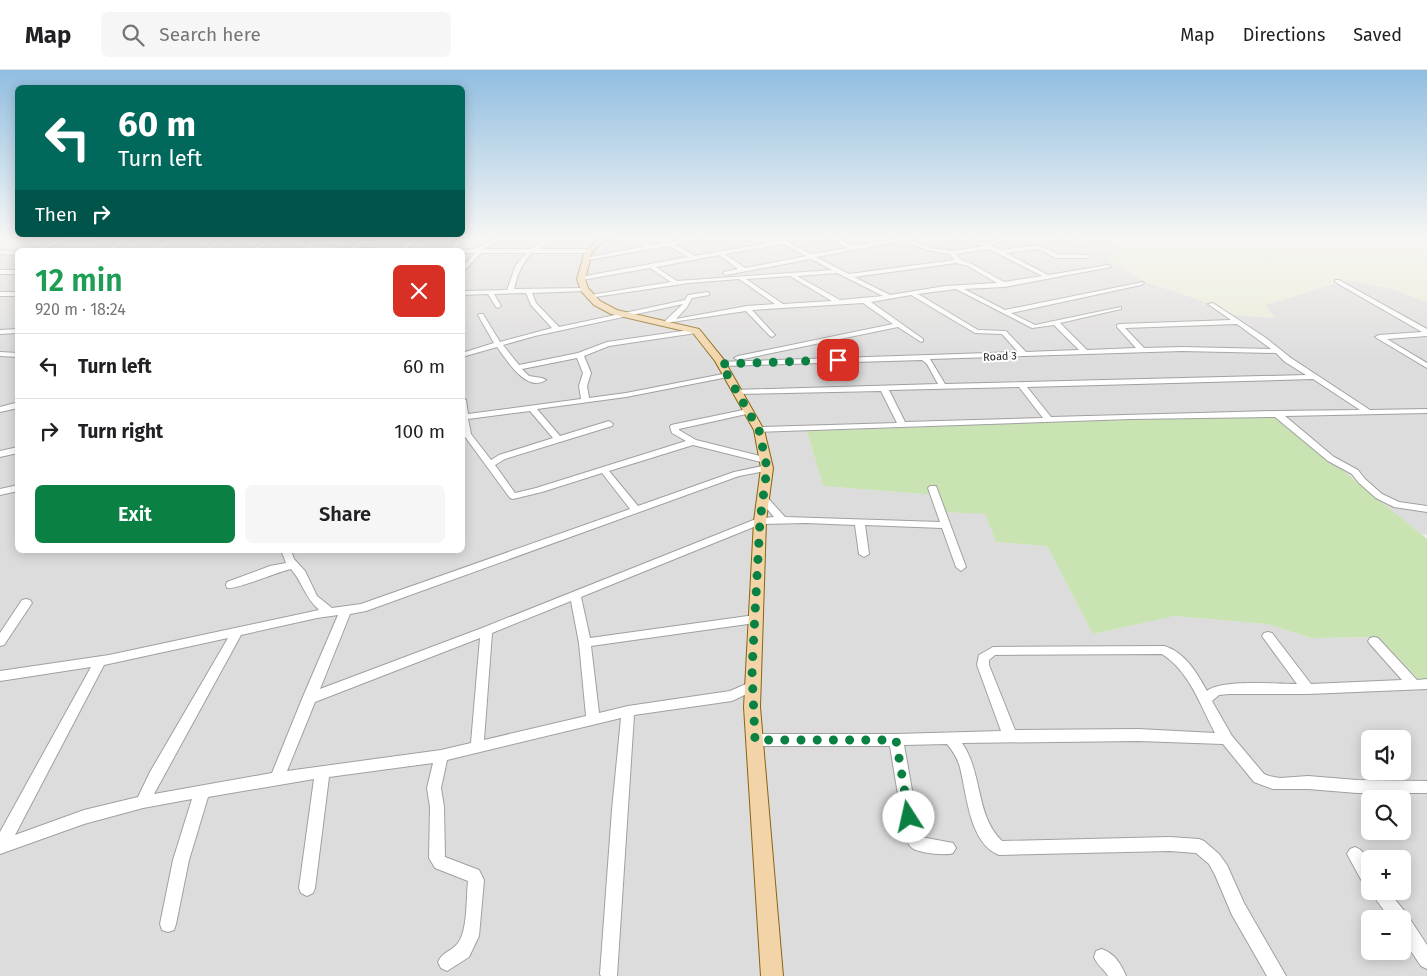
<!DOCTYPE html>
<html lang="en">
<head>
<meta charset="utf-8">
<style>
	:root { --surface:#fff; --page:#f6f6f6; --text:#202124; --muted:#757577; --line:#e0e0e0; --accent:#0b8043 }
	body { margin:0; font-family:"Fira Sans",sans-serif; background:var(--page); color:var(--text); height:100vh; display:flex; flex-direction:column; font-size:19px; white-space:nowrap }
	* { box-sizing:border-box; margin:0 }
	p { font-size:16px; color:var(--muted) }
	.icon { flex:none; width:28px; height:28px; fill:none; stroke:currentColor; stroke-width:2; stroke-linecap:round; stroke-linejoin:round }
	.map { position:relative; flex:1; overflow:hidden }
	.sheet { position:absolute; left:15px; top:178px; width:450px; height:305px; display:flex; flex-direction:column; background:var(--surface); border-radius:8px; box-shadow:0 2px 12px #0003 }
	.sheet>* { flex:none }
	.top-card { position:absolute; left:15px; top:15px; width:450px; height:152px; border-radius:8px; box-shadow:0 2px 12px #0003; background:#00695c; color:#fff; overflow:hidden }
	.buttons { position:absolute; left:1361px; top:660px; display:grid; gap:10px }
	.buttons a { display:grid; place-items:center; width:50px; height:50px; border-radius:8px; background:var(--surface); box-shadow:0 2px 12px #0003; font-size:25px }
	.pin { position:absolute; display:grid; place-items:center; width:42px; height:42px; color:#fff; margin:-21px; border-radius:10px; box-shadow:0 2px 8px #0006 }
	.me { position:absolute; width:55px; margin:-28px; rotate:350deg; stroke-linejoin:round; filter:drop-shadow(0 0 4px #0008) }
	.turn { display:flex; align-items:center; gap:18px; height:105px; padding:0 20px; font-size:22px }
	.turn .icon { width:65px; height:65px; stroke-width:2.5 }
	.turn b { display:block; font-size:35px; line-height:42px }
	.then { display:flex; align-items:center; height:48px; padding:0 20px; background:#0003; gap:10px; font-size:19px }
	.round { display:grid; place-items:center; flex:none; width:52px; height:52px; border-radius:8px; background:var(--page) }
	.summary { display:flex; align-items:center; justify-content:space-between; height:85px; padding:0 20px }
	h1 { font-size:30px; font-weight:600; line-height:38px; color:#1e9e55 }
	.action { display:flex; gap:10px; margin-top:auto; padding:10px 20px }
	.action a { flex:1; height:58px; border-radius:8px; background:var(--accent); color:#fff; font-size:20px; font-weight:600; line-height:58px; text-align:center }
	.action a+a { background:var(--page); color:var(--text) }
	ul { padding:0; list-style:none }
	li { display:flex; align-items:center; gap:15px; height:65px; padding:0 20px; border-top:1px solid var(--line) }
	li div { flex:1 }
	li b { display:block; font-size:19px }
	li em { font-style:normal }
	header { display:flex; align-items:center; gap:30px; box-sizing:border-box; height:70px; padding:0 25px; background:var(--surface); border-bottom:1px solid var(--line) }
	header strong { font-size:24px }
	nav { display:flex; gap:28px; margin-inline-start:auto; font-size:18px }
	.search { width:350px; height:45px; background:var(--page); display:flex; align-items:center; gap:12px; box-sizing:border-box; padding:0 18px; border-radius:8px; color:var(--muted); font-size:19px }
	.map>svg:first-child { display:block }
</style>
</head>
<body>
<header>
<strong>Map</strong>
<div class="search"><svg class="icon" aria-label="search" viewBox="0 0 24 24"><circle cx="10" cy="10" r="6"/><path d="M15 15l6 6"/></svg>Search here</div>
<nav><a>Map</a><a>Directions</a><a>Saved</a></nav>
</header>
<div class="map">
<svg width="1427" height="906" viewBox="0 0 1427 906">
	<rect width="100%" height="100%" fill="#eeece6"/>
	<!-- residential -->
	<path fill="#dddcdc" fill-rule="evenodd" d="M4,167H1111L1124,174L1122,180L1107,189L1145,212L1197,229L1235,245L1274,248L1265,235L1347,210L1392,219L1427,232V464L1422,465L1275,345L807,361L823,416L935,425L944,442L985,443L996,472L1047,476L1093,564L1175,546L1267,554L1312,568L1378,567L1417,609H1427V906H0V181L17,182L18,480H462V180H33L36,177L1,172ZM1370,669H1402V701H1370ZM1370,729H1402V761H1370ZM1370,789H1402V821H1370ZM1370,849H1402V881H1370Z"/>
	<!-- farmland -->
	<polygon fill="#e9ebd4" points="1111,167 1427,167 1427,232 1392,219 1347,210 1265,235 1275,248 1235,245 1197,229 1145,212 1107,189 1122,180 1124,175"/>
	<!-- grass -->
	<polygon fill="#c9e3b2" points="1275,345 1427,469 1427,609 1418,609 1378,567 1312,568 1267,554 1175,546 1093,564 1047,476 996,472 985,444 944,442 935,425 823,416 807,361"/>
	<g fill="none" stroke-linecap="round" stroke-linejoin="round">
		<defs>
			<g id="minor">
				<polygon points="62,167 94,167 96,168 93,170 63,171 42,180 34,180"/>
				<polygon points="128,167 134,167 112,180 105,180"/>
				<polygon points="174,167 180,167 158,180 151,180"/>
				<polygon points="223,167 229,167 209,180 202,180"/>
				<polygon points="272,167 278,167 257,180 250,180"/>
				<polygon points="317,167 323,167 312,176 351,178 365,167 370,167 358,178 375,178 378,180 303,180 303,178"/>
				<polygon points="414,167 420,167 405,180 399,180"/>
				<polygon points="460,167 466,167 455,180 449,180"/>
				<path d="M499,167H505L483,179H530L550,167H555L537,179H589L592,181L589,183H532C522,193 517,205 514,219L586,218L587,219L584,221L532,223L536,233L559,257L685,230L688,225L707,222L709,223V225L692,228L687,237L676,249L747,236L775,234L739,209L689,213L588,228L587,227L590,225L671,212L650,198L582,210L580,209V207L688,187L669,176L588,190L585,188L646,176L636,167H641L652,175L696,167L697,168L693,171L675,174L695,186L779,171L773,167H779L811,184L848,178L828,167H834L854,176L910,167H920L909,170L930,178L952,181L984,176L952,167C962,167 972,172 983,173C994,173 1003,167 1013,167L1014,169L989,175L1001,180L1039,175L1057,184L1090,185L1091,186L1088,188H1056L1038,179L1006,183L1048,205L1108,195L1111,197L1004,217L964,219L1005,240L1143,212L1144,213L1141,215L1011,243L1035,255L1121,237V239L1060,253L1087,280L1136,278L1117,257V255L1119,254L1231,250L1208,234L1213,233L1266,268L1291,288L1370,340L1427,339V343L1285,346L1334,387L1358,400L1365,409L1382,424L1399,432L1427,436V442L1394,437L1376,428L1359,413L1352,404L1328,391L1275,347L1131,349L756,362L755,360L759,357L897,353L881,321L737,324L733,322L734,320L938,314L927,294L922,290L721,296H718V292L1018,282L1002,264L975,263L911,225L871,232L923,269V271L921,272L898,257L738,290L734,288L738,286L893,254L863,233L752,240L774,264L775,265L772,267L770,266L746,241L665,253V251L683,234L535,266L503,275L519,295L578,283L607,272L696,259L699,261L696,263L609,276L584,286L591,303L587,316L589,328L626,323L728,303L732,305L728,307L626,327L537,339L560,366L609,351L613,354L612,356L505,389L495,395L515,423L536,418L686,371L672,363L670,357L671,355L748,339H751V343L679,359V360L696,370L768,388L769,390L768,392L765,393L693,375L609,401L638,436L734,402L767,395L772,398L770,400L739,406L366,541L350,544L320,619L482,558L756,449L774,447L758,428L763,425L766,426L785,447L940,452L928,418L930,416H936L966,497L961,501L956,497L942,458L865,455L869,484L864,487L859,484L855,455L806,453L761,454L581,527L590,568L755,545L759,546L761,549L759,552L755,553L591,576L599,643L628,636L730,621L753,611L757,613L759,616L757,619L732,631L634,645L617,906H601L600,904L612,740L621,648L447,690L441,718L444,737L445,787L479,800L484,810L479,866L469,887L447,901L441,898L438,892C442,882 452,881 458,873C468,860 466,828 468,811L435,798L429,788L430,737L427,718L433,693L329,707L315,818L313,823L307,826L301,823L299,818L314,709L208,727L189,790L176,854L174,860L168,862L162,860L160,854L173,790L192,729L143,738L84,754L0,784V762L91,597L0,611V601L109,585L319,540C304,526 303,513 291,499C277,502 236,520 227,518L226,515L227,512L270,496L286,493L281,480H291L294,489L305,501L317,526L332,538L361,534L630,439L602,403L542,422L513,429L510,428L463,364L462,328L466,330L468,344L581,329L579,316L583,303L577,288L522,299L529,306L542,308L546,310C526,323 507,290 497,277L462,287V283L494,273L478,245L479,244H483L500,272L552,258L531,235L526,223L494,224L501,236L498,238L496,237L488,224L462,225V221L507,220L516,195L526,183H481L462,203V197L475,183H462V180H460L475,179ZM903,171L927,180L950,184L954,190L849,204L816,187ZM784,174L806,186L745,198L725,184ZM989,179L1042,206L1004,212L972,194L961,190L956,184ZM719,185L738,199L724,202L723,203L726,205L811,189L832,200L677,211L656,197ZM956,193L968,196L997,213L945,216L890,225L854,207ZM837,203L883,226L840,230L797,206ZM790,206L832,231L783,234L746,209ZM956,219L1032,258L1054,255L1079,280L1026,282L1006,261L978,260L918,224ZM1237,254L1271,279L1182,277L1144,278L1125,258ZM1182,281L1276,283L1285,292L1306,305L945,314L930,289ZM1313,309L1360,340L1276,341L1051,347L1027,317ZM1019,317L1043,348L905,352L889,320ZM530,341L553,368L499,385L491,390L471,364L468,349ZM571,531L579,573L586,646L484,670L492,563ZM338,545L302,629L272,703L154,724L241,565L317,548ZM228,568L150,702L138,727L84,740L15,765L104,595ZM480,568L471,673L441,680L287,701L315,632Z"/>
				<polygon points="1057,167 1065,167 1086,174 1083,176"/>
				<polygon points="0,180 18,181 18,185 0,184"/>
				<rect x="0" y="200" width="18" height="4"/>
				<polygon points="1335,210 1339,210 1427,259 1427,266 1387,269 1427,293 1427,298 1375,267 1379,265 1422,262 1335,212"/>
				<rect x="0" y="222" width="18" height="4"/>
				<polygon points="18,259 18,263 0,264 0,260"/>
				<polygon points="0,282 18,283 18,287 0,286"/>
				<polygon points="15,333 18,333 18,338 0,342 0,337"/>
				<polygon points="18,377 18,383 0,387 0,381"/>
				<polygon points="18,415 18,421 0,425 0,419"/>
				<polygon points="26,529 30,530 32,533 4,575 0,576 0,563 22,530"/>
				<path d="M1268,562L1272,563L1311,614L1402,610L1370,574L1368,571L1370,568L1374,567L1378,568L1417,610L1427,609V619L1308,624H1229L1219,625L1212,631L1232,666L1264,704L1269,706L1280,708L1308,706L1357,710L1427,711V723H1357L1308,719H1273L1254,712L1223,674L1138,671L962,673C983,703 975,745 1002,771L1170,767L1199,769L1204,771L1219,784L1227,795L1244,833L1286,906H1267L1232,845L1215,805L1209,794L1196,783L1170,781L999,785C968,773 967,721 959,694C956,686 952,680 947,674L904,675L920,765L921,767L953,773L956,778L953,783C947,786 918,783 912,778C909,776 907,770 905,767L890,676H755L750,674L748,670L750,666L755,664H896L1001,661L977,595L979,585L993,577L1164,576C1185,582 1197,603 1207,621C1222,609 1276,614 1297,614L1262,566L1264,563ZM1162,584C1190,602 1200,635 1215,663L1138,659L1015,660L989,595V590L995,585Z"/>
				<path d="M1355,777C1371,783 1370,803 1370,818L1364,815L1347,784L1350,779Z"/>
				<polygon points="1370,821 1388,821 1406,843 1427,875 1427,899 1421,896 1402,868 1402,849 1390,849"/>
				<path d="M1102,879C1115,884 1121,894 1126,906H1108C1104,899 1097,895 1094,887L1096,881Z"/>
			</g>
			<polygon id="major" points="606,167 614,167 601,173 592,182 585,209 588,218 600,231 617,240 699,259 724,290 764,360 773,398 766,451 760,637 783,906 761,906 744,637 754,451 761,398 754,360 715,291 693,263 611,244 594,235 581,221 577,209 585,181 597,171"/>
		</defs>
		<!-- minor casing -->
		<use href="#minor" stroke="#a0a0a0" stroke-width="2"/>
		<!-- major casing -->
		<use href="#major" stroke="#896411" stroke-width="2"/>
		<!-- minor -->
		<use href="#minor" fill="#fff" fill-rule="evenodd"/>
		<!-- major -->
		<use href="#major" fill="#f2d4a8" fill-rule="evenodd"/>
	</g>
	<!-- sky -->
	<linearGradient id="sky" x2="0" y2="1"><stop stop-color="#90bee1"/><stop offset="0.57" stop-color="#f7f6f4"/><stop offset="1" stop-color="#f7f6f4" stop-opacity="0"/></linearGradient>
	<rect width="1427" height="294" fill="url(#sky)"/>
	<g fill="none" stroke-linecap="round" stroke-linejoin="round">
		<!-- route -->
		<polyline stroke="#0b8043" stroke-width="9" stroke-dasharray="0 16.2" points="838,290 721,294 759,360 767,398 760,451 752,600 755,670 896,670 909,747"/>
	</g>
	<g text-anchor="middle" stroke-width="4" stroke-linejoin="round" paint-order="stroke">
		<!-- far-street labels -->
		<g font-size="11" fill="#1f1f1f" stroke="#fff">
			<text transform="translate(1000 286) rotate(-3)" y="4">Road 3</text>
		</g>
	</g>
</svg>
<div class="buttons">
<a><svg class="icon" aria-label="sound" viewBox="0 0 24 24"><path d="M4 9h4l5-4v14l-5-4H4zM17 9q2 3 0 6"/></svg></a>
<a><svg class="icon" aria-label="search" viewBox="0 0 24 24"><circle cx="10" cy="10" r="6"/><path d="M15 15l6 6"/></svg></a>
<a>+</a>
<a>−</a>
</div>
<div class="pin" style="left:838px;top:290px;background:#d93025"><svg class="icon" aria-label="arrive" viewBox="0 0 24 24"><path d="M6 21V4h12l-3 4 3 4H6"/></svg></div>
<svg class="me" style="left:909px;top:747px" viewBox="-20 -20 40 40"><circle r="19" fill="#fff"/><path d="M0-13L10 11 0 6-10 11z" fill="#0b8043"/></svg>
<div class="top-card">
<div class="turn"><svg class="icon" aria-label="left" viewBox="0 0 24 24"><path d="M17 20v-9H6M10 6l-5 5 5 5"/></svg><div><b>60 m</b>Turn left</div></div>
<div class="then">Then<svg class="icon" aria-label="right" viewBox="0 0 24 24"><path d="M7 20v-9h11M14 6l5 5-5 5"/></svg></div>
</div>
<section class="sheet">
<div class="summary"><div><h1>12 min</h1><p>920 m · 18:24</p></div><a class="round" style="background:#d93025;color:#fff"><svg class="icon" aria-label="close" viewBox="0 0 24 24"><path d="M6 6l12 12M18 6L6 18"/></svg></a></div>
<ul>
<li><svg class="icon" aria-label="left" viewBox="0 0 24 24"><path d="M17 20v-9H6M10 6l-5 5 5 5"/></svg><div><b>Turn left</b></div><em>60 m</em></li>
<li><svg class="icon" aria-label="right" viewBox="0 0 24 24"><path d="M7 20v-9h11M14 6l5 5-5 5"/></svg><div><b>Turn right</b></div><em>100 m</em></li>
</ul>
<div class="action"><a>Exit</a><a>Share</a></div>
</section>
</div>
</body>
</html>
